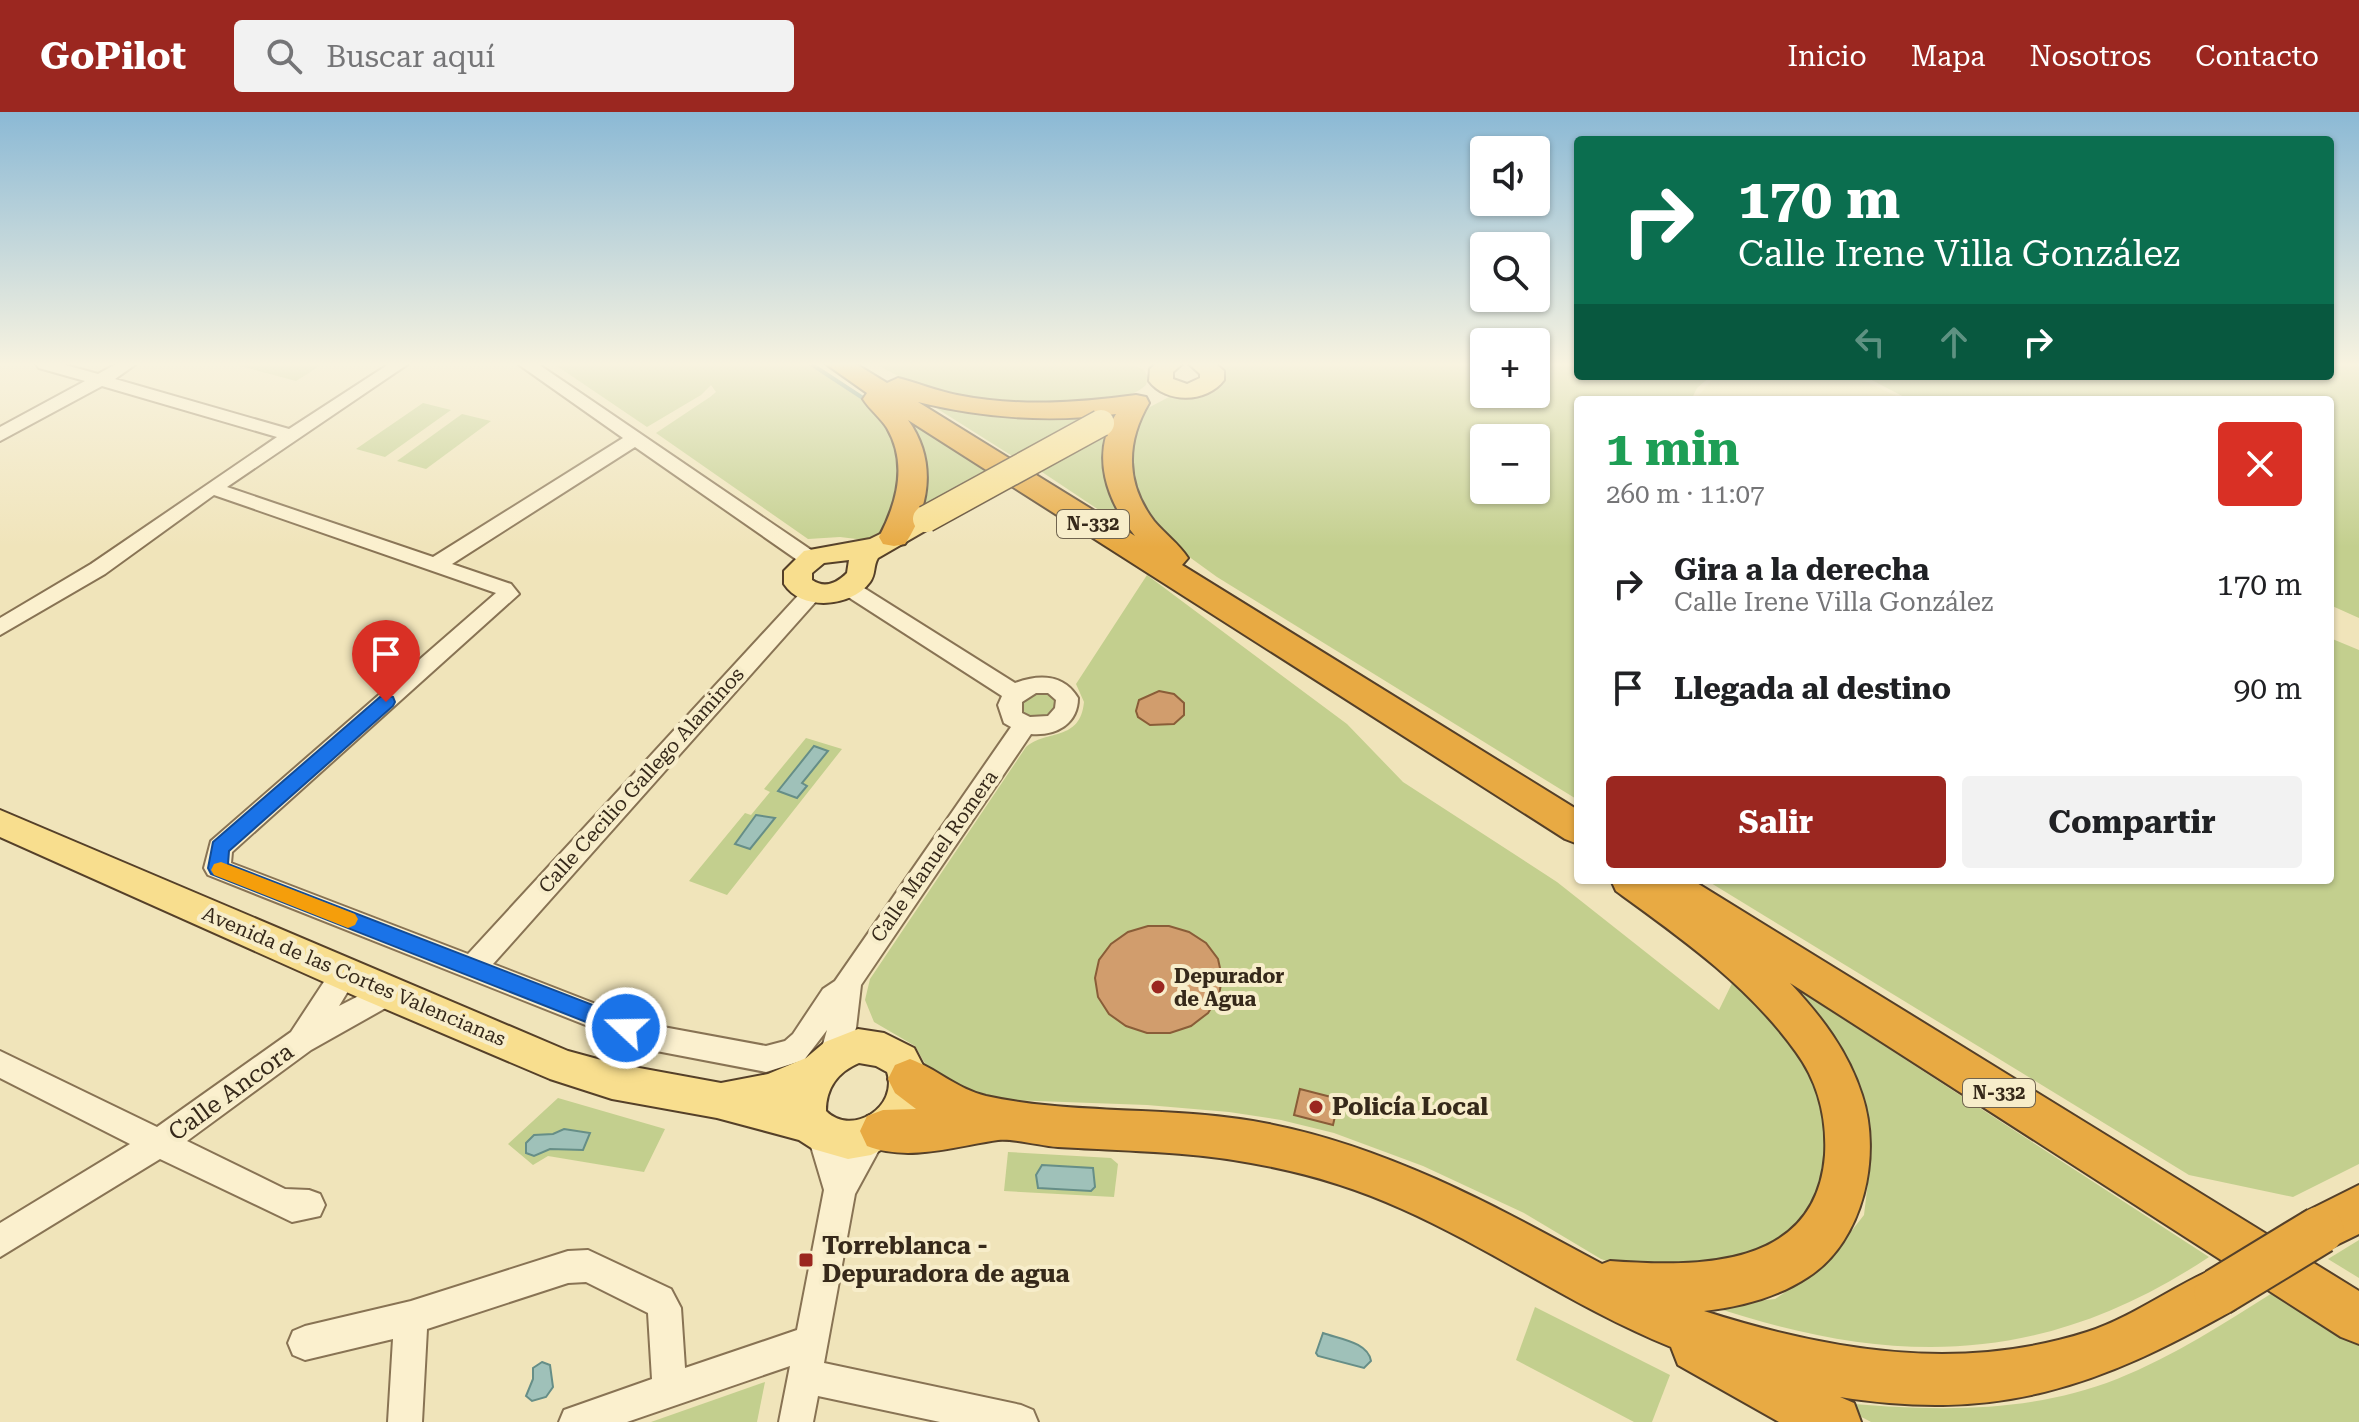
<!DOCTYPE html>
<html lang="es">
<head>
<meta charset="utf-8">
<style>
	:root { --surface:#fff; --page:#f2f2f2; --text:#202124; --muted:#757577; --accent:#9b2720 }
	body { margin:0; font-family:"Roboto Serif",serif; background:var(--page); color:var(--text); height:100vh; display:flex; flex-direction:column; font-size:30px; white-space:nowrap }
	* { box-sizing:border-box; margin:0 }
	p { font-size:26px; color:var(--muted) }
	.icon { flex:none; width:44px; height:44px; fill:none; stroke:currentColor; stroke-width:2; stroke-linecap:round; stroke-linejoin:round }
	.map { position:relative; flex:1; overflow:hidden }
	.panel { position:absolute; left:1574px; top:284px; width:760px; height:488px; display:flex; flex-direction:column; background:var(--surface); border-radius:8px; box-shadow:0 2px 6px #0004 }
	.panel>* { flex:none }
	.hud { position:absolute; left:1574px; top:24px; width:760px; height:244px; border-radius:8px; box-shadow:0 2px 6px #0004; background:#0b6e4f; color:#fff; overflow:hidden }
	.fabs { position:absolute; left:1470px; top:24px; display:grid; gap:16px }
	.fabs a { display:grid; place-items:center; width:80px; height:80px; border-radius:8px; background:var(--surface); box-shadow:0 2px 6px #0004; font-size:40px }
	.pin { position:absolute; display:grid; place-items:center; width:68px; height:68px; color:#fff; margin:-82px -34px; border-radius:50% 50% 50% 0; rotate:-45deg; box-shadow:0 0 8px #0007 }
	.pin .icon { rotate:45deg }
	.me { position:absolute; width:88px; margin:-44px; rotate:291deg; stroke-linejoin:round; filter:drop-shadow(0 0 6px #0008) }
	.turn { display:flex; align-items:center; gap:28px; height:168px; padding:0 32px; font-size:36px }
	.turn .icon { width:104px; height:104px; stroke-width:2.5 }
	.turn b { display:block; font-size:56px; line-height:68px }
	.lanes { display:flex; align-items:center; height:76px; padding:0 32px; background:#0003; justify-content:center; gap:40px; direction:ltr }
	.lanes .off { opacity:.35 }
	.round { display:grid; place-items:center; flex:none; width:84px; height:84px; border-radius:8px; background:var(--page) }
	.summary { display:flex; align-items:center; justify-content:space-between; height:136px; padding:0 32px }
	h1 { font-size:48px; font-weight:700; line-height:60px; color:#1e9e55 }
	.button { display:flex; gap:16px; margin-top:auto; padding:16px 32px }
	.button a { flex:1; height:92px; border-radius:8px; background:var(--accent); color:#fff; font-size:32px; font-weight:700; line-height:92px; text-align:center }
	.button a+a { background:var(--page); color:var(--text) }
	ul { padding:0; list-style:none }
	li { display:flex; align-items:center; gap:24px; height:104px; padding:0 32px }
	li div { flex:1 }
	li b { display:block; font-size:30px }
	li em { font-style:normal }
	header { display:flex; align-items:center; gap:48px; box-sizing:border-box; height:112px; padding:0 40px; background:var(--accent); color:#fff }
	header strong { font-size:38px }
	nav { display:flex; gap:44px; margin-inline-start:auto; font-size:28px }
	.search { width:560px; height:72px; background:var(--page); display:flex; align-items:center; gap:20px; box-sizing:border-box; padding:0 28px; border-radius:8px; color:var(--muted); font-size:30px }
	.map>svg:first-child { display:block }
</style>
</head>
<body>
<header>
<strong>GoPilot</strong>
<div class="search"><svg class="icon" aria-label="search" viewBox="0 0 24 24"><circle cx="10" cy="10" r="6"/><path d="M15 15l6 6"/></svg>Buscar aquí</div>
<nav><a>Inicio</a><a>Mapa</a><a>Nosotros</a><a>Contacto</a></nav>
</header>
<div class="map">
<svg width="2359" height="1310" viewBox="0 0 2359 1310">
	<rect width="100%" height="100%" fill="#f0e4ba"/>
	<!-- farmland -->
	<polygon fill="#e6e0a7" points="1715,264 1855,264 1904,288 1695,288"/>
	<!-- green -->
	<g fill="#c3cf8e" fill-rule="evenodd">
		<polygon points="233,252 323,252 296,269"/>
		<polygon points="554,252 808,252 873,294 891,317 905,366 881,423 878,421 865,428 840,425 808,427 656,321 710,285 716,280 711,273 701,283 647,315"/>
		<path d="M876,252H1132L1144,258L1148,265L1146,273C1117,301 1008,294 969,288C936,283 904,268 876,252Z"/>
		<path d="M1217,252H1484V282H1536V252H1578V264H1711L1697,276L1691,288H1578V688L1217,465L1170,431L1145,398L1126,348L1141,303L1148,296L1169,285H1190L1210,281L1223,272L1225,266ZM1484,326H1536V378H1484Z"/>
		<polygon points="2330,252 2359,252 2359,506 2330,493 2330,288 1910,288 1864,264 2330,264"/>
		<path d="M925,289C983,304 1036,305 1096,303L1017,347Z"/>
		<polygon points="423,291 451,298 385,345 356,337"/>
		<polygon points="462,302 491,309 426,357 397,349"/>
		<polygon points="907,307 992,362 919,402"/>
		<polygon points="1117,310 1138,424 1036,356"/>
		<path d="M1147,463L1347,612L1403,670L1557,770L1719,898L1737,861L1772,894L1835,1009L1818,1100L1746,1154L1639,1160L1601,1147L1524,1101L1423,1054L1334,1021L1281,1008L1229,1000L1147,993L980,987L932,964L915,934L874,910L865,888L870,867L1026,635C1047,617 1080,630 1084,590L1076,572Z"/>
		<polygon points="2330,526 2359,538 2359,1052 2293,1085 2189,1063 1706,768 2330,768"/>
		<polygon points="1045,579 1055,584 1059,592 1049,605 1036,608 1020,601 1019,589 1027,582"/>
		<polygon points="806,626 842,637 727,783 689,769 745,701 751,703 770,680 764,677"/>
		<path d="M1786,870L2209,1145C2043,1255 1894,1255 1711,1194L1775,1187L1824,1154L1864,1103L1871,1045L1859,976Z"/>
		<polygon points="558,986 665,1017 644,1060 548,1044 533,1053 508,1032"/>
		<polygon points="1008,1040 1111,1046 1118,1052 1114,1085 1004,1079"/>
		<polygon points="2359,1128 2359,1166 2328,1147"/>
		<path d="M2277,1178L2359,1231V1310H1871L1833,1290C1928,1299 2026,1303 2117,1267C2174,1244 2225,1211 2277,1178Z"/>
		<polygon points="1535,1195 1670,1263 1652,1310 1634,1310 1516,1248"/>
		<polygon points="765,1270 757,1310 651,1310"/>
	</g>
	<!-- water -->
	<g fill="#9fc1b9" stroke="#668e87" stroke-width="2">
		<polygon points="814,634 828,639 802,671 807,674 797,686 778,679"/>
		<polygon points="756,703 775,706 750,737 735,732"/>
		<polygon points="564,1017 590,1021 583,1038 550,1037 534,1044 526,1041 526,1031 534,1023 553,1022"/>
		<polygon points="1042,1053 1093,1056 1095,1075 1091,1079 1038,1076 1036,1063"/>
		<path d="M1323,1221C1339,1227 1368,1230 1371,1249L1364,1256L1318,1244L1316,1241Z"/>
		<polygon points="542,1250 550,1253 553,1275 546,1285 532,1289 526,1284 533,1267 533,1256"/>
	</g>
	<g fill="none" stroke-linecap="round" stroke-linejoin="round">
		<!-- stream -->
		<polyline stroke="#668e87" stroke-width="4" points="811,252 869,290"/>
	</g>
	<!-- building -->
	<g fill="#d19d6d" stroke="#895d38" stroke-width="2">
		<polygon points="1159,579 1174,582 1184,591 1184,603 1174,612 1150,613 1138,605 1136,599 1139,588"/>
		<polygon points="1148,814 1169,814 1189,820 1206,831 1218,847 1222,865 1219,884 1208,901 1191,914 1170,921 1147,921 1126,914 1109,902 1098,885 1095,866 1099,848 1111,832 1128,820"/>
		<polygon points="1300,977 1339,987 1333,1013 1294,1003"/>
	</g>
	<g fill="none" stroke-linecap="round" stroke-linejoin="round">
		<defs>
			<g id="minor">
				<path d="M36,252H62L98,262L116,252H136L115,267L289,317L389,252H408L227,375L433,445L623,326L518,252H538L817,442L820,447L817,452H803L635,335L452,452L511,472L519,482L232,740L231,751L468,842L805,476H819L823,481L819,486L493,852L647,912L766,934L785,929L793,922L823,877L835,869L1011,615L1004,611L998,593L1002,584L842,481L838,476L842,471H856L1015,571C1039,562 1064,562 1078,586C1078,612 1056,624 1031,622L861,873L856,916L844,952L834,956L824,952L820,943L827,918L804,948L766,960L646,937L208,763L204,756L211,729L496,481L214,383L105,462L0,523V506L91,452L277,325L102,274L0,329V315L85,269L39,256ZM1036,581H1048L1056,588L1055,596L1048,604L1030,605L1022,601V590Z"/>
				<polygon points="345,849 355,853 359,861 339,894 388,869 398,873 402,881 398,889 311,938 187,1029 285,1077 309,1078 320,1082 325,1093 320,1104 292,1110 160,1047 0,1145 0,1111 130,1032 0,966 0,939 157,1015 291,920 335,853"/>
				<polygon points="822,1007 833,1011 844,1042 860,1015 871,1011 882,1015 886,1025 855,1082 824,1251 1021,1293 1033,1298 1038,1310 940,1310 818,1284 813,1310 779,1310 790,1254 627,1310 559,1310 564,1298 652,1267 648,1201 586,1170 568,1171 427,1217 422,1310 388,1310 393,1227 305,1248 293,1243 288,1231 293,1219 305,1214 411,1189 568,1139 588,1138 671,1177 681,1196 685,1256 797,1218 824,1078 807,1021 811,1011"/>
			</g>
			<g id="major">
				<path d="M1155,252H1182L1173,260V267L1187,272L1200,266V262L1189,252H1216L1224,259V268C1207,291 1166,292 1149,269L1150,257Z"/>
				<path d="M921,402L930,404L934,410L930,416L878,446C873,454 876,462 870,470C852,495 802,500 784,472V459L804,439L870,427ZM849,448L847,461C837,471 825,477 812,468V461L824,451Z"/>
				<path d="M0,698L568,939L612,951L721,971L768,962L806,946L825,930L858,917L884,921L914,936L928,963V981L916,1012L903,1027L871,1043L848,1047L813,1037L799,1028L717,1006L612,987L550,967L362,887L0,725ZM859,951L876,954L887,960C899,995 852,1025 826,999C826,976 838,960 859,951Z"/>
			</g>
			<g id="highway">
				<path d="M826,252H856L887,271L898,266C918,271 937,279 957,283C1017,295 1077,291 1136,283L1146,285L1149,291C1126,330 1125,371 1154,409C1165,422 1179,432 1188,446L1182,453L1578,698V732L1565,727L908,308C936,347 931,393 905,432L894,434L883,432L879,425C897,391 908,352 887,316C880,305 870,298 863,287L867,281ZM918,290C984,306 1048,311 1116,302C1090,343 1107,389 1135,424Z"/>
				<path d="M1611,768H1692L2359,1179V1232L2341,1225L1790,871C1821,904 1848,939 1862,983C1882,1043 1864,1129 1808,1165C1778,1185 1740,1195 1704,1199C1829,1239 1959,1261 2087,1220C2133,1205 2173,1174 2218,1155L2235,1163L2243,1180L2235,1197C2098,1275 1999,1310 1840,1285L1854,1291L1861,1310H1779L1678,1253L1671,1235C1577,1197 1494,1138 1402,1097C1354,1075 1302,1060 1251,1051C1188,1039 1123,1039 1058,1035C1041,1034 1013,1026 998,1028C956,1034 909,1050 867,1034L860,1019L867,1004L883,998L916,997L895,981L888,967L895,953L910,947C937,957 957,977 986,984C1078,1004 1175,993 1269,1012C1390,1036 1495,1094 1602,1152L1610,1149C1696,1155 1816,1158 1825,1043C1827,1006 1818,970 1796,940C1749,874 1681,826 1616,779Z"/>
				<polygon points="2359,1073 2359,1122 2320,1141 2303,1135 2296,1118 2303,1101"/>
			</g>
		</defs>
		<!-- minor casing -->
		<use href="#minor" stroke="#887354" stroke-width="4"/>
		<!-- major casing -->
		<use href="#major" stroke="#554029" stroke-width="4"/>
		<!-- highway casing -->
		<use href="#highway" stroke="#554029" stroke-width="4"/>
		<!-- minor -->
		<use href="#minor" fill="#fbf0ce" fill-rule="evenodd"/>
		<!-- major -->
		<use href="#major" fill="#f8de8e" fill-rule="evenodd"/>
		<!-- highway -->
		<use href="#highway" fill="#e8aa43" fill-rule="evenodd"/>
		<defs>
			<polyline id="major-bridge" points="926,407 1101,311"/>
			<polyline id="highway-bridge" points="2218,1180 2320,1118"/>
		</defs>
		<!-- major-bridge casing -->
		<use href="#major-bridge" stroke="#554029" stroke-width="29" stroke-linecap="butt"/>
		<!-- highway-bridge casing -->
		<use href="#highway-bridge" stroke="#554029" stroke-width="51" stroke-linecap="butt"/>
		<!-- major-bridge -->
		<use href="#major-bridge" stroke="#f8de8e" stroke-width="26"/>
		<!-- highway-bridge -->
		<use href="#highway-bridge" stroke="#e8aa43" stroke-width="47"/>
	</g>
	<!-- sky -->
	<linearGradient id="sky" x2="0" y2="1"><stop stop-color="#8bb9d5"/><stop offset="0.58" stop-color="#f8f3e0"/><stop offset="1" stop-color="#f8f3e0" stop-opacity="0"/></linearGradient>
	<rect width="2359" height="435" fill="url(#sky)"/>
	<!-- route -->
	<polygon fill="#1a73e8" stroke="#114b97" stroke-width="2" points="386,584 393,585 395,590 393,594 229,739 228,752 634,909 637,916 634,923 626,925 619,923 211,762 208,756 213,730 380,585"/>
	<!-- slow -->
	<polygon fill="#f59e0b" points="221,750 355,802 358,807 355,813 348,816 214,763 211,758 214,752"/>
	<!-- markers -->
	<g fill="#9b2720" stroke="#f7edca" stroke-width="3">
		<circle cx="1158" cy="875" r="8"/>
		<circle cx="1316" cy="995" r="8"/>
		<rect x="798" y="1140" width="16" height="16" rx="4"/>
	</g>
	<g text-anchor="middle" stroke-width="8" stroke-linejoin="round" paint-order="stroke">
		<!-- shield labels -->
		<g fill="#f7edca" stroke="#70644f" stroke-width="2">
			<rect x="1057" y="398" width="72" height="28" rx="6"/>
			<rect x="1963" y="967" width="72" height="28" rx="6"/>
		</g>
		<g font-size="18" font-weight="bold" fill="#36291a">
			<text x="1093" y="418">N-332</text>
			<text x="1999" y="987">N-332</text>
		</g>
		<!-- street labels -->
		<g font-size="20" fill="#36291a" stroke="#f7edca">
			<text transform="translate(641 668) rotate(-48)" y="7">Calle Cecilio Gallego Alaminos</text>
			<text transform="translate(934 744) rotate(-55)" y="7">Calle Manuel Romera</text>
			<text transform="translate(354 864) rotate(23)" y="7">Avenida de las Cortes Valencianas</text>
		</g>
		<!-- poi labels -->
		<g font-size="20" font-weight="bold" fill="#36291a" stroke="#f7edca" text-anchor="start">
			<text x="1174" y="871">Depurador<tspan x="1174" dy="23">de Agua</tspan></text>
		</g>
		<!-- near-street labels -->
		<g font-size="24" fill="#36291a" stroke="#f7edca">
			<text transform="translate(231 980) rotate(-36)" y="8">Calle Ancora</text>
		</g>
		<!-- near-poi labels -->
		<g font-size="24" font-weight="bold" fill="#36291a" stroke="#f7edca" text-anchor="start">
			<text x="1332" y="1003">Policía Local</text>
			<text x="822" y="1142">Torreblanca -<tspan x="822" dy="28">Depuradora de agua</tspan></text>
		</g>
	</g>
</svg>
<div class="fabs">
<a><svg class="icon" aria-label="sound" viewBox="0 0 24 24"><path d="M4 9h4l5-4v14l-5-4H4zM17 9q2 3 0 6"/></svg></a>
<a><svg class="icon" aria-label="search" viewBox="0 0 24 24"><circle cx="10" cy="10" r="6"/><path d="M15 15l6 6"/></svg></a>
<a>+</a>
<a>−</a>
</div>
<div class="pin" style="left:386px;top:590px;background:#d93025"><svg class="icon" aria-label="arrive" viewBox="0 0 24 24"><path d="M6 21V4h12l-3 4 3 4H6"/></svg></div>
<svg class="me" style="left:626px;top:916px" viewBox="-20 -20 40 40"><circle r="17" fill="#1a73e8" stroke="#fff" stroke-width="3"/><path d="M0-11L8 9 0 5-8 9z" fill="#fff"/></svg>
<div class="hud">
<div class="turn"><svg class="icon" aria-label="right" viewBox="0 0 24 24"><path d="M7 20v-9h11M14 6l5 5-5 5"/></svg><div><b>170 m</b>Calle Irene Villa González</div></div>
<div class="lanes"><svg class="icon off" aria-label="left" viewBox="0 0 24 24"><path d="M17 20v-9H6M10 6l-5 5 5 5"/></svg><svg class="icon off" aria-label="ahead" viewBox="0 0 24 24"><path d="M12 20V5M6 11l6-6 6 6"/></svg><svg class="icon" aria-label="right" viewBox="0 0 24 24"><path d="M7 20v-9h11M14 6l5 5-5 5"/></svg></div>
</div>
<section class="panel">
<div class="summary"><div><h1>1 min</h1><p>260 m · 11:07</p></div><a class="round" style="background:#d93025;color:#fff"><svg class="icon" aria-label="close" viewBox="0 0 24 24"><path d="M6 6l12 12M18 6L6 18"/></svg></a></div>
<ul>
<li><svg class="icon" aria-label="right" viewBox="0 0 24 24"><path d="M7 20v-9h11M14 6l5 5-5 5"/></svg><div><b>Gira a la derecha</b><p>Calle Irene Villa González</p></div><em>170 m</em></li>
<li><svg class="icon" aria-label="arrive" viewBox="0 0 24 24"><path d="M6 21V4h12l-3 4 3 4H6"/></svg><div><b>Llegada al destino</b></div><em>90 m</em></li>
</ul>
<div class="button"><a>Salir</a><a>Compartir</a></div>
</section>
</div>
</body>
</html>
